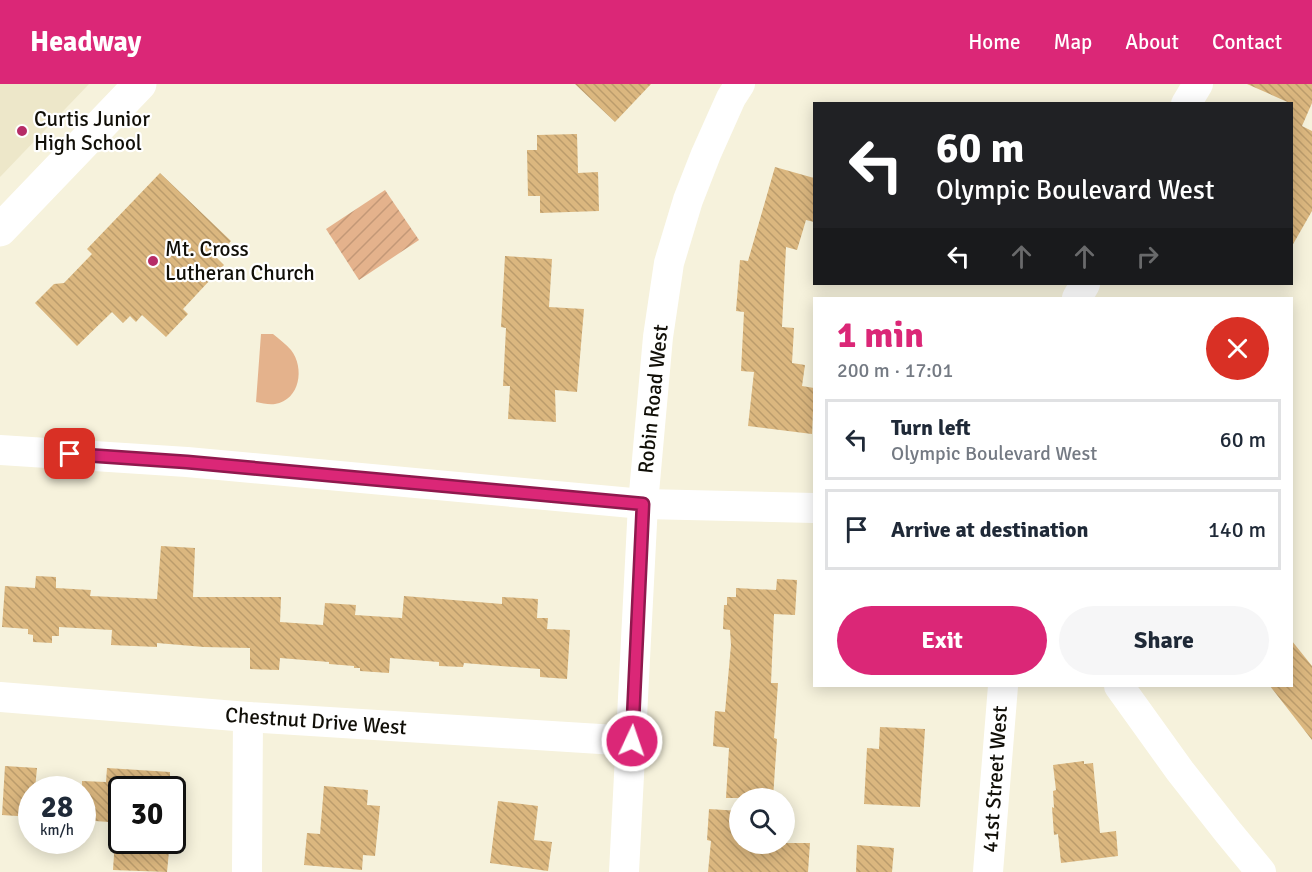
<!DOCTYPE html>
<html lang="en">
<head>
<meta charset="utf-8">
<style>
	:root { --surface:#fff; --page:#f6f6f7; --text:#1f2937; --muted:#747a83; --line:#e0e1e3; --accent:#db2777 }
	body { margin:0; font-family:Signika,sans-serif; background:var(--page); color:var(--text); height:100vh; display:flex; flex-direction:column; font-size:22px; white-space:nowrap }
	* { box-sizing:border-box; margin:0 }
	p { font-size:20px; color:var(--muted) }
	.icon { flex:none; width:33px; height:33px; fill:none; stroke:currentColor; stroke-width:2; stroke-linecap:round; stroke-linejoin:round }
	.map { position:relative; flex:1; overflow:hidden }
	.drawer { position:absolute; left:813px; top:213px; width:480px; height:390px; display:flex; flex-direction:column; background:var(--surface); border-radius:0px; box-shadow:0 3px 15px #0003 }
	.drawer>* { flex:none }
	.top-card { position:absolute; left:813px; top:18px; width:480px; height:183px; border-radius:0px; box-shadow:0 3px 15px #0003; background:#202124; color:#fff; overflow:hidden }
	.controls { position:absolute; left:729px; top:704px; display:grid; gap:12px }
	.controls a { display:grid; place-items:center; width:66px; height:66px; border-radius:50%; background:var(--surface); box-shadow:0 3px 15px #0003; font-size:30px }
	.speed { position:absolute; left:18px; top:692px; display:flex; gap:12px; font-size:30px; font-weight:700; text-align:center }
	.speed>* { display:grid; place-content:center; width:78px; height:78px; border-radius:50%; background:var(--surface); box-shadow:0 3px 15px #0003; line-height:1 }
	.speed small { font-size:15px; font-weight:400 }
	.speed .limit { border:3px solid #111; border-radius:9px; background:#fff; color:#111 }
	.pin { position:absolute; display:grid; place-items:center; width:51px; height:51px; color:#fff; margin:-26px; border-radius:12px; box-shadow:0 3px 9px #0006 }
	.me { position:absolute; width:66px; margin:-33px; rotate:3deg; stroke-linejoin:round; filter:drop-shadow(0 0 4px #0008) }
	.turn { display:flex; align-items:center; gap:21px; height:126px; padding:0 24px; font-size:27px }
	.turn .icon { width:78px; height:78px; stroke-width:2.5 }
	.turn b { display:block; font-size:42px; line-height:51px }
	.lanes { display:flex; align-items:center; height:57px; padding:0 24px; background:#0003; justify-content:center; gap:30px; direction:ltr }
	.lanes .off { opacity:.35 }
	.round { display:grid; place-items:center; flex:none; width:63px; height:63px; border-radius:32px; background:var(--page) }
	.head { display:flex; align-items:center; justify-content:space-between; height:102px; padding:0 24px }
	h1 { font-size:36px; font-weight:700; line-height:45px; color:var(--accent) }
	.button { display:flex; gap:12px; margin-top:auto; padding:12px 24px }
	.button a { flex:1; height:69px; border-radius:36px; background:var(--accent); color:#fff; font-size:24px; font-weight:700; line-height:69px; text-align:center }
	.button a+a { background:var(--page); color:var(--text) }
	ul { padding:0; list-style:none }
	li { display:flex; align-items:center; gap:18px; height:81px; margin:0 12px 9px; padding:0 12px; border:3px solid var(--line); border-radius:0px }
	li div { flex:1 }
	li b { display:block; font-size:22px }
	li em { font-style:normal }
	header { display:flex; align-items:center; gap:36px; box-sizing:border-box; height:84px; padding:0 30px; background:var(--accent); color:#fff }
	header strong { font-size:28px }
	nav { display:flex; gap:33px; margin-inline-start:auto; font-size:21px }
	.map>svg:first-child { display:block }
</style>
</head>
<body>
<header>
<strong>Headway</strong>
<nav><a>Home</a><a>Map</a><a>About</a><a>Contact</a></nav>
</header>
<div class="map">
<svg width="1312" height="788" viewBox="0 0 1312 788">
	<defs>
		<pattern id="garden-furrows" width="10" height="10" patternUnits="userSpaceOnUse" patternTransform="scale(1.5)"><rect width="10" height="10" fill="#e4b28c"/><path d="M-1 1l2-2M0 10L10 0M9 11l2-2" fill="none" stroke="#c39877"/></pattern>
		<pattern id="building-back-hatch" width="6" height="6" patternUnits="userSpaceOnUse" patternTransform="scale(1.5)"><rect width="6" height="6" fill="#dbb77f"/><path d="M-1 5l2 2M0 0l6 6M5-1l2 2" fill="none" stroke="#bb9c6c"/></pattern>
	</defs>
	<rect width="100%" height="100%" fill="#f6f2dc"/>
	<!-- built -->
	<polygon fill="#ede7c9" points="0,0 89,0 0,93"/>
	<!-- park -->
	<path fill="#e4b28c" d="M261,250H273C279,255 286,260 291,266C305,284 300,316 275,320C269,321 262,319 256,318Z"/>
	<!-- garden -->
	<polygon fill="url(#garden-furrows)" points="385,106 419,156 359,196 326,145"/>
	<!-- building -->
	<g fill="url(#building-back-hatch)">
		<polygon points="575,0 651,0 615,38"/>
		<polygon points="1247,0 1312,0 1312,19 1302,42 1312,47 1312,127 1292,162 1292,20"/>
		<polygon points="577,50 578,89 598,88 599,127 540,129 540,112 528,112 527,66 537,66 537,51"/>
		<polygon points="775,83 814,94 814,138 806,136 797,166 786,163 782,243 794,244 792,279 805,281 802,302 814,304 812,350 748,342 754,288 741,287 744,228 736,227 740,176 748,177"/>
		<polygon points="160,89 231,157 216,173 224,181 183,225 188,230 166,253 142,231 136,238 130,232 123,239 112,228 77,262 35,219 54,200 64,199 92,170 87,165"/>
		<polygon points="505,172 552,175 549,223 584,225 577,308 555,306 556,338 508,335 510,302 503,302 506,244 501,243"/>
		<polygon points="161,462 195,464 193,513 281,513 280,538 323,541 325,519 356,521 355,531 402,534 404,512 502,520 502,513 538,515 537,534 548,534 547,545 570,546 567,595 540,593 540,585 464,579 463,583 439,582 439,578 390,574 389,589 360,587 360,584 354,584 354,582 329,580 329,578 280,574 279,586 250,585 250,564 204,563 157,559 157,563 111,561 112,546 59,543 59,552 52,552 52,559 33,558 33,551 28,550 28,545 2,543 5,502 35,504 36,492 56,493 56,504 91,506 90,512 157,515"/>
		<polygon points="777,495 797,496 795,531 774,530 771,599 778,599 774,654 777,655 773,714 726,714 729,664 713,662 715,627 725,628 731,561 730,546 723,545 724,521 727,521 727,513 736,513 736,504 776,506"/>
		<polygon points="1292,557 1312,582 1312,656 1270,602 1292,602"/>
		<polygon points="880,643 925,645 920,723 864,720 867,664 879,665"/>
		<polygon points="1084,677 1084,680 1093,679 1100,749 1116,747 1118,772 1061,779 1058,750 1054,751 1052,723 1054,724 1053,707 1056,706 1053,681"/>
		<polygon points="5,682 37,684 35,705 32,705 32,733 2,731"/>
		<polygon points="107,684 170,688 170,705 122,705 122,739 82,736 82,697 106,698"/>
		<polygon points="324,702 368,706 367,721 380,722 375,772 363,771 362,786 304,781 307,749 320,750"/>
		<polygon points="498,717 538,722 534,756 552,758 548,787 490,779"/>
		<polygon points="709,725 740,727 740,759 810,759 808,788 708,788 711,757 707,756"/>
		<polygon points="115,756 170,756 167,788 113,786"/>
		<polygon points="857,761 894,764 892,788 856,788"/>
	</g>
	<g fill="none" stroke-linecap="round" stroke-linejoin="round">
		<!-- street -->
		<g stroke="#fff" stroke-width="30">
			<polyline points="1186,20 1198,0"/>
			<polyline points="1077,214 1085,200"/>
			<polyline points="0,366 187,378 643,420 814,424"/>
			<polyline points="1119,602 1180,687 1228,748 1261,788"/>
			<polyline points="0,613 248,633 632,657"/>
			<polyline points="247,788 248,633"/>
			<polyline points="624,788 643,420 658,253 669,179 688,116 706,70 731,14 740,0"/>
			<polyline points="988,788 1003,602"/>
		</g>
		<!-- secondary -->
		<polyline stroke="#fff" stroke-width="33" points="0,146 140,0"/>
	</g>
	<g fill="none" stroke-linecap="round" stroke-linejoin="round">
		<defs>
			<polyline id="route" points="70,370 187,378 643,420 632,657"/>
		</defs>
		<!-- route casing -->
		<use href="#route" stroke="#8e194d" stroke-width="15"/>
		<!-- route -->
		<use href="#route" stroke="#db2777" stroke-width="10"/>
	</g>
	<!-- markers -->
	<g fill="#b62c67" stroke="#fff" stroke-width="2">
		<circle cx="22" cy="47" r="6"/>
		<circle cx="153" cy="177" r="6"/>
	</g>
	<g text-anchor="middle" stroke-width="4.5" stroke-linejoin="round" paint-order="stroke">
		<!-- poi labels -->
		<g font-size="21" fill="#110f08" stroke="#fff" text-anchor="start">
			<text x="34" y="42">Curtis Junior<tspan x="34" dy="24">High School</tspan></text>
			<text x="165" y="172">Mt. Cross<tspan x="165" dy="24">Lutheran Church</tspan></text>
		</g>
		<!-- street labels -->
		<g font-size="21" fill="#110f08" stroke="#fff">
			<text transform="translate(653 315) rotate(-84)" y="7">Robin Road West</text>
			<text transform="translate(316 637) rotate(4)" y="7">Chestnut Drive West</text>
			<text transform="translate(995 695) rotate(-86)" y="7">41st Street West</text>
		</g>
	</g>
</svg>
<div class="controls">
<a><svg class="icon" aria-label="search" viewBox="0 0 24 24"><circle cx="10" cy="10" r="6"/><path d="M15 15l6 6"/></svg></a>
</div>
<div class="speed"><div>28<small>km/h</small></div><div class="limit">30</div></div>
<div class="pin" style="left:70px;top:370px;background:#d93025"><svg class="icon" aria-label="arrive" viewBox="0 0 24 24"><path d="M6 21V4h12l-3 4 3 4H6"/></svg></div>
<svg class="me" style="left:632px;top:657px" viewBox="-20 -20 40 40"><circle r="17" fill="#db2777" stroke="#fff" stroke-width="3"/><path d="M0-11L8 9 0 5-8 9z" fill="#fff"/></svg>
<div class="top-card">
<div class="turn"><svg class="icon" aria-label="left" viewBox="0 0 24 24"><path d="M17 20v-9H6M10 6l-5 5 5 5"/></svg><div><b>60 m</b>Olympic Boulevard West</div></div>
<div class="lanes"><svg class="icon" aria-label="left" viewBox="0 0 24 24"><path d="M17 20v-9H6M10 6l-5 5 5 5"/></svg><svg class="icon off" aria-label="ahead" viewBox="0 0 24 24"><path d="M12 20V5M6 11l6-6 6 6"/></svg><svg class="icon off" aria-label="ahead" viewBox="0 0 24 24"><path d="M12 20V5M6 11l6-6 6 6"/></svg><svg class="icon off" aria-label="right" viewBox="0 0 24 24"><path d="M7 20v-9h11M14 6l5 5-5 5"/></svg></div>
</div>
<section class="drawer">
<div class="head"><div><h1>1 min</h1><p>200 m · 17:01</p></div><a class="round" style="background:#d93025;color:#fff"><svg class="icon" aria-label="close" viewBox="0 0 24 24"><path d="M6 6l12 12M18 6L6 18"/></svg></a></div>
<ul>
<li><svg class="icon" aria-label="left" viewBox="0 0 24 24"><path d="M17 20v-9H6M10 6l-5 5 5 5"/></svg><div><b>Turn left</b><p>Olympic Boulevard West</p></div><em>60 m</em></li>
<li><svg class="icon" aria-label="arrive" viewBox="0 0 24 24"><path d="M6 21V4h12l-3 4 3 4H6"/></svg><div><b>Arrive at destination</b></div><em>140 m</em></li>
</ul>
<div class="button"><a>Exit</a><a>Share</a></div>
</section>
</div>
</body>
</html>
